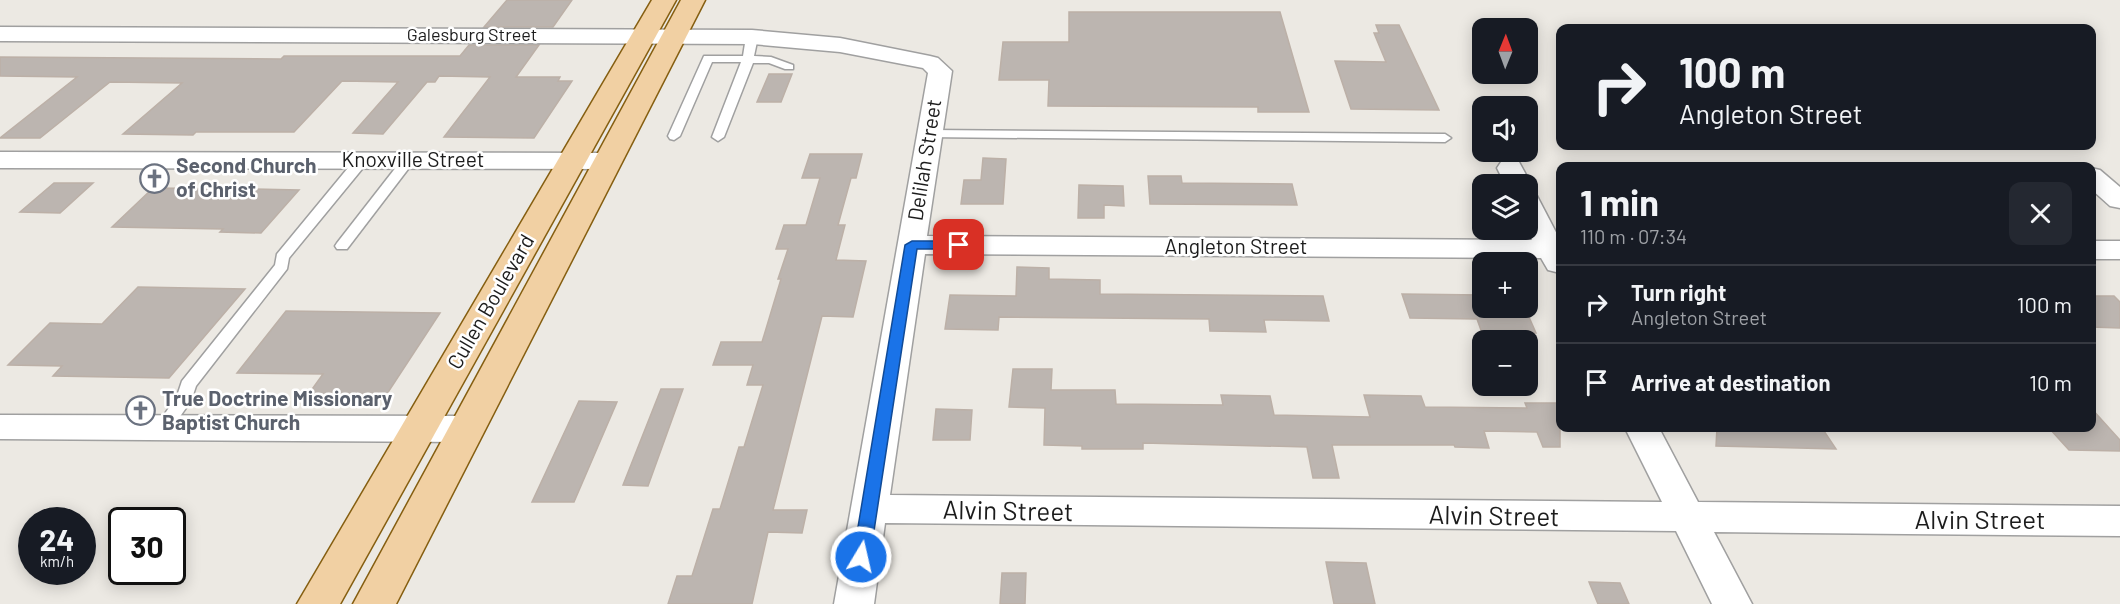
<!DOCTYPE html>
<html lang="en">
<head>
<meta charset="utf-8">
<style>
	:root { --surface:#171b24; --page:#242831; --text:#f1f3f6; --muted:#9ea1a6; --line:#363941 }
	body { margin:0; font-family:Barlow,sans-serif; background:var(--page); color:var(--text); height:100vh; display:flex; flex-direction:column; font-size:22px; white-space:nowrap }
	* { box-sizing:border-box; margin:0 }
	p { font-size:20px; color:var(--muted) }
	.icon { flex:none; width:33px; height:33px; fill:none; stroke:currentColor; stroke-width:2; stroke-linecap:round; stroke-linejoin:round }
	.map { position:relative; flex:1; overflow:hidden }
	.drawer { position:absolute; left:1556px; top:162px; width:540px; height:270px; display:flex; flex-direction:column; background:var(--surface); border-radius:12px; box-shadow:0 3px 15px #0003 }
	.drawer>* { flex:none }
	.guide { position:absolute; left:1556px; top:24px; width:540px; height:126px; border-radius:12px; box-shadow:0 3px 15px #0003; background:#171b24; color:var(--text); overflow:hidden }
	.needle { width:39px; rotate:1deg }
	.tools { position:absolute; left:1472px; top:18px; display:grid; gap:12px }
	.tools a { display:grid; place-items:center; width:66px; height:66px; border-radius:12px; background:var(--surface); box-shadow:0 3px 15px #0003; font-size:30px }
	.speed { position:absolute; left:18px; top:507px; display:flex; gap:12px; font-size:30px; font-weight:700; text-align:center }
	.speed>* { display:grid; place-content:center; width:78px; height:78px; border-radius:50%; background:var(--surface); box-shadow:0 3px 15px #0003; line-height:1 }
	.speed small { font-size:15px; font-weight:400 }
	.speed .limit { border:3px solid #111; border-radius:9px; background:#fff; color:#111 }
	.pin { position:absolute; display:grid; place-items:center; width:51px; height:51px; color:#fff; margin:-26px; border-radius:12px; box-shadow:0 3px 9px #0006 }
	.me { position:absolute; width:66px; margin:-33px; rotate:9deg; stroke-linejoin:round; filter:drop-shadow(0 0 4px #0008) }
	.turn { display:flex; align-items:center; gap:21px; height:126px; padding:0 24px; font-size:27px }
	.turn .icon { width:78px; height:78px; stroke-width:2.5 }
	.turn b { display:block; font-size:42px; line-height:51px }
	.round { display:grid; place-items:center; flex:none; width:63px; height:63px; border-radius:12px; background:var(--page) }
	.overview { display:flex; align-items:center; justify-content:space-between; height:102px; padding:0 24px }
	h1 { font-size:36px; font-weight:700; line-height:45px }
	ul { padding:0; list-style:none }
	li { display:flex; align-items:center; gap:18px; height:78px; padding:0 24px; border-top:2px solid var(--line) }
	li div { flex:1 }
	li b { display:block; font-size:22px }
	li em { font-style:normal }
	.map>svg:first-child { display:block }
</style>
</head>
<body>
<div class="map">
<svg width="2120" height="604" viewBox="0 0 2120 604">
	<rect width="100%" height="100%" fill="#ece9e3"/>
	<!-- building -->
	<g fill="#bcb5b0" stroke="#bcb0a7" stroke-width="1.5">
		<polygon points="507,0 572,0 553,27 484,27"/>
		<polygon points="1069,12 1280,12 1309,112 1258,112 1258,107 1048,106 1049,80 999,80 1003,42 1069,42"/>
		<polygon points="1376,25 1399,25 1439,110 1351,109 1335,61 1386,62 1374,33 1379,33"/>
		<polygon points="469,45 539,45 516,77 560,77 558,81 572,81 534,138 444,137 490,77 439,76 435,82 427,82 383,134 353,133 398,82 342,81 294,132 196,132 193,135 123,134 182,83 110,82 40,138 0,138 77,77 0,76 0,57 281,59 284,56 460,56"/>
		<polygon points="769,74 792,74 781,102 757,102"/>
		<polygon points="810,154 862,154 856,178 851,178 838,225 845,225 836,260 866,261 853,317 822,316 773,510 807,510 802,533 768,532 752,604 668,604 677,576 692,576 713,509 720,509 739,447 744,447 763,385 747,385 753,365 713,365 721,342 762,342 781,279 778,279 788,249 776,249 784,225 806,225 820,178 802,178"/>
		<polygon points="983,158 1006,159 1003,204 961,204 964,180 981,180"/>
		<polygon points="1148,176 1181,176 1182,183 1292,184 1297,205 1150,204"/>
		<polygon points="54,183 93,183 60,213 20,212"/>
		<polygon points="1079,185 1123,186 1124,206 1104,205 1104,218 1078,218"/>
		<polygon points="153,188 248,189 299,190 261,233 220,232 223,229 112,227"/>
		<polygon points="1017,267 1049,268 1049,279 1100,280 1100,294 1323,296 1329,321 1264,320 1266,332 1210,331 1209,319 999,317 998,330 945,329 950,295 1016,296"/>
		<polygon points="138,287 245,289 169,378 53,376 62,366 8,365 50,323 102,324"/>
		<polygon points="1402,294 1482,295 1482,308 1525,308 1536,333 1482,333 1477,319 1410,318"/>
		<polygon points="2091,296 2114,296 2120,302 2120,328 2091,327"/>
		<polygon points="286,311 440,313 383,400 305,399 323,374 237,373"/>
		<polygon points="1013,369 1052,369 1051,390 1115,390 1116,404 1223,405 1221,395 1270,396 1274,415 1370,417 1364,395 1421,396 1425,407 1527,408 1525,403 1560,403 1560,447 1543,447 1537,432 1484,431 1489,448 1455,447 1454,445 1332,445 1339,478 1313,478 1307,447 1143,443 1143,449 1082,449 1082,446 1044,445 1045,408 1009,407"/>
		<polygon points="661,389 683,389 648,486 623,485"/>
		<polygon points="579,401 617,402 574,502 532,502"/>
		<polygon points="2091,408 2120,440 2120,451 2069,450 2049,428 2091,428"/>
		<polygon points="936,409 972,410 970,440 933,440"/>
		<polygon points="1717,428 1822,428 1836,449 1716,446"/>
		<polygon points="1326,562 1366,563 1375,604 1334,604"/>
		<polygon points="1002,573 1026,573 1025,604 1000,604"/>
		<polygon points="1589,582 1620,583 1629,604 1598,604"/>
	</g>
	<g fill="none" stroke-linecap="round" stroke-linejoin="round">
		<defs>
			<g id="service">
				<polygon points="752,34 758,37 754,56 771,57 793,65 793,69 785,69 769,63 753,63 724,137 718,141 712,137 741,62 712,62 680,136 674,140 670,139 668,136 704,56 743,56 746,37"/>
				<polygon points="930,130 1445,134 1451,138 1445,142 926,137 924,134 926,131"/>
				<polygon points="362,156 367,157 368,160 367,163 289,258 287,269 196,386 191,401 169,432 163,434 157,432 155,428 177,396 182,381 275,265 277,254 357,157"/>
				<polygon points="409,156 415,160 347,249 337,249 335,246 337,243 404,157"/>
			</g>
			<g id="minor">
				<polygon points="0,27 752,30 840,38 930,56 938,58 952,71 927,236 1532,240 1527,230 1527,194 1537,196 1560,240 1560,273 1548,270 1541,258 925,254 890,495 1662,502 1625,428 1659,428 1698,502 2120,506 2120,536 1714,532 1752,604 1712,604 1676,531 885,523 874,604 834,604 928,73 923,68 840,52 752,44 0,41"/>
				<polygon points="0,152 609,153 618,156 622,161 618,166 609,169 0,168"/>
				<polygon points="1510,160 1519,162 1531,184 1527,190 1527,184 1505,184 1497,168 1501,162"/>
				<polygon points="2091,168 2100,170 2120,187 2120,208 2110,206 2091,189"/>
				<rect x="2091" y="241" width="29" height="18"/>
				<polygon points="0,415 467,416 479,420 484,429 479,438 467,442 0,439"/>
			</g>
			<g id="primary">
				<polygon points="652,0 676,0 340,604 297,604"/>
				<polygon points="681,0 705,0 396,604 353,604"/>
			</g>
		</defs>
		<!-- service casing -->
		<use href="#service" stroke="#a0a0a0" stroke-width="3"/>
		<!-- minor casing -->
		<use href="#minor" stroke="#a0a0a0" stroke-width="3"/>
		<!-- primary casing -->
		<use href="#primary" stroke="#855e10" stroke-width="3"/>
		<!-- service -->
		<use href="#service" fill="#fff" fill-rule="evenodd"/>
		<!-- minor -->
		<use href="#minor" fill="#fff" fill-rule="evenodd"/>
		<!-- primary -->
		<use href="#primary" fill="#f1d0a3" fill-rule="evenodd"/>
	</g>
	<!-- route -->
	<polygon fill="#1a73e8" stroke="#114b97" stroke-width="1.5" points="912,241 959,241 965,245 959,249 917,249 870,557 867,562 861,564 855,562 853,557 905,245"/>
	<!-- icons -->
	<defs>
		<symbol id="church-ring" viewBox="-11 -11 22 22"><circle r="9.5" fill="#fff" stroke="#6b7280" stroke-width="1.5"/><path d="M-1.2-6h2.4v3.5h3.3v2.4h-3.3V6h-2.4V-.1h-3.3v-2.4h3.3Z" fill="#6b7280"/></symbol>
	</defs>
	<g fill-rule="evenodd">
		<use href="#church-ring" x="138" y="162" width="33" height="33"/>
		<use href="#church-ring" x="124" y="394" width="33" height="33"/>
	</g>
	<g text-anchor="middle" stroke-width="5" stroke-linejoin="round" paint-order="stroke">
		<!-- far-street labels -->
		<g font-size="18" fill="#1c1c1c" stroke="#fff">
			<text x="472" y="41">Galesburg Street</text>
		</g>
		<!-- street labels -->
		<g font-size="21" fill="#1c1c1c" stroke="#fff">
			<text x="413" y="167">Knoxville Street</text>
			<text transform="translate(925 160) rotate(-81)" y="7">Delilah Street</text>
			<text x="1236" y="254">Angleton Street</text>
			<text transform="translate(491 302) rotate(-60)" y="7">Cullen Boulevard</text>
		</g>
		<!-- worship labels -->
		<g font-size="21" font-weight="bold" fill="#5b616d" stroke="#fff" text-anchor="start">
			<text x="176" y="173">Second Church<tspan x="176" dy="24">of Christ</tspan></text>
			<text x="162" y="406">True Doctrine Missionary<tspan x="162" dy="24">Baptist Church</tspan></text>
		</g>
		<!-- near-street labels -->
		<g font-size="26" fill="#1c1c1c" stroke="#fff">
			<text transform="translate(1008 511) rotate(1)" y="9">Alvin Street</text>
			<text transform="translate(1494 516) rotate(1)" y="9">Alvin Street</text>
			<text x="1980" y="529">Alvin Street</text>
		</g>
	</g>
</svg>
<div class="tools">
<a><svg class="needle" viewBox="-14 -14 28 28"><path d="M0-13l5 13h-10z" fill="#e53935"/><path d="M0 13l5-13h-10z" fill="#9ea1a6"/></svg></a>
<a><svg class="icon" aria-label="sound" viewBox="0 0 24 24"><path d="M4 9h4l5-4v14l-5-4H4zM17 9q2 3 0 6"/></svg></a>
<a><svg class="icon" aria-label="layers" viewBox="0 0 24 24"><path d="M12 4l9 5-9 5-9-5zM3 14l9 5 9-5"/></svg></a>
<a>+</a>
<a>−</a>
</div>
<div class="speed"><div>24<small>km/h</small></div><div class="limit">30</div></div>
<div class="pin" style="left:959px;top:245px;background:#d93025"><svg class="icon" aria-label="arrive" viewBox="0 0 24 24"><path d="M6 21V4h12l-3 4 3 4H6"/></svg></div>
<svg class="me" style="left:861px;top:557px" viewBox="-20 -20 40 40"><circle r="17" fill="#1a73e8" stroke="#fff" stroke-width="3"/><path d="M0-11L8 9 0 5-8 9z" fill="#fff"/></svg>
<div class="guide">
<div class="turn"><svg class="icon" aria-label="right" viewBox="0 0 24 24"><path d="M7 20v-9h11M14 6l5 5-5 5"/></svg><div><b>100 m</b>Angleton Street</div></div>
</div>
<section class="drawer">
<div class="overview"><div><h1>1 min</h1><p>110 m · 07:34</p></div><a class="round"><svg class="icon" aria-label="close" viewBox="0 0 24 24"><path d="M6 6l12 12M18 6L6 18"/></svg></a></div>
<ul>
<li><svg class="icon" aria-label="right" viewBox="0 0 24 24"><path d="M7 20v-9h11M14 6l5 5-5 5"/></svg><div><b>Turn right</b><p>Angleton Street</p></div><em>100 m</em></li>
<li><svg class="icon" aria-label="arrive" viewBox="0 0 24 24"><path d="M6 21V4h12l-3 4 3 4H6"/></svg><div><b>Arrive at destination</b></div><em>10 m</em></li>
</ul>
</section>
</div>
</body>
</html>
